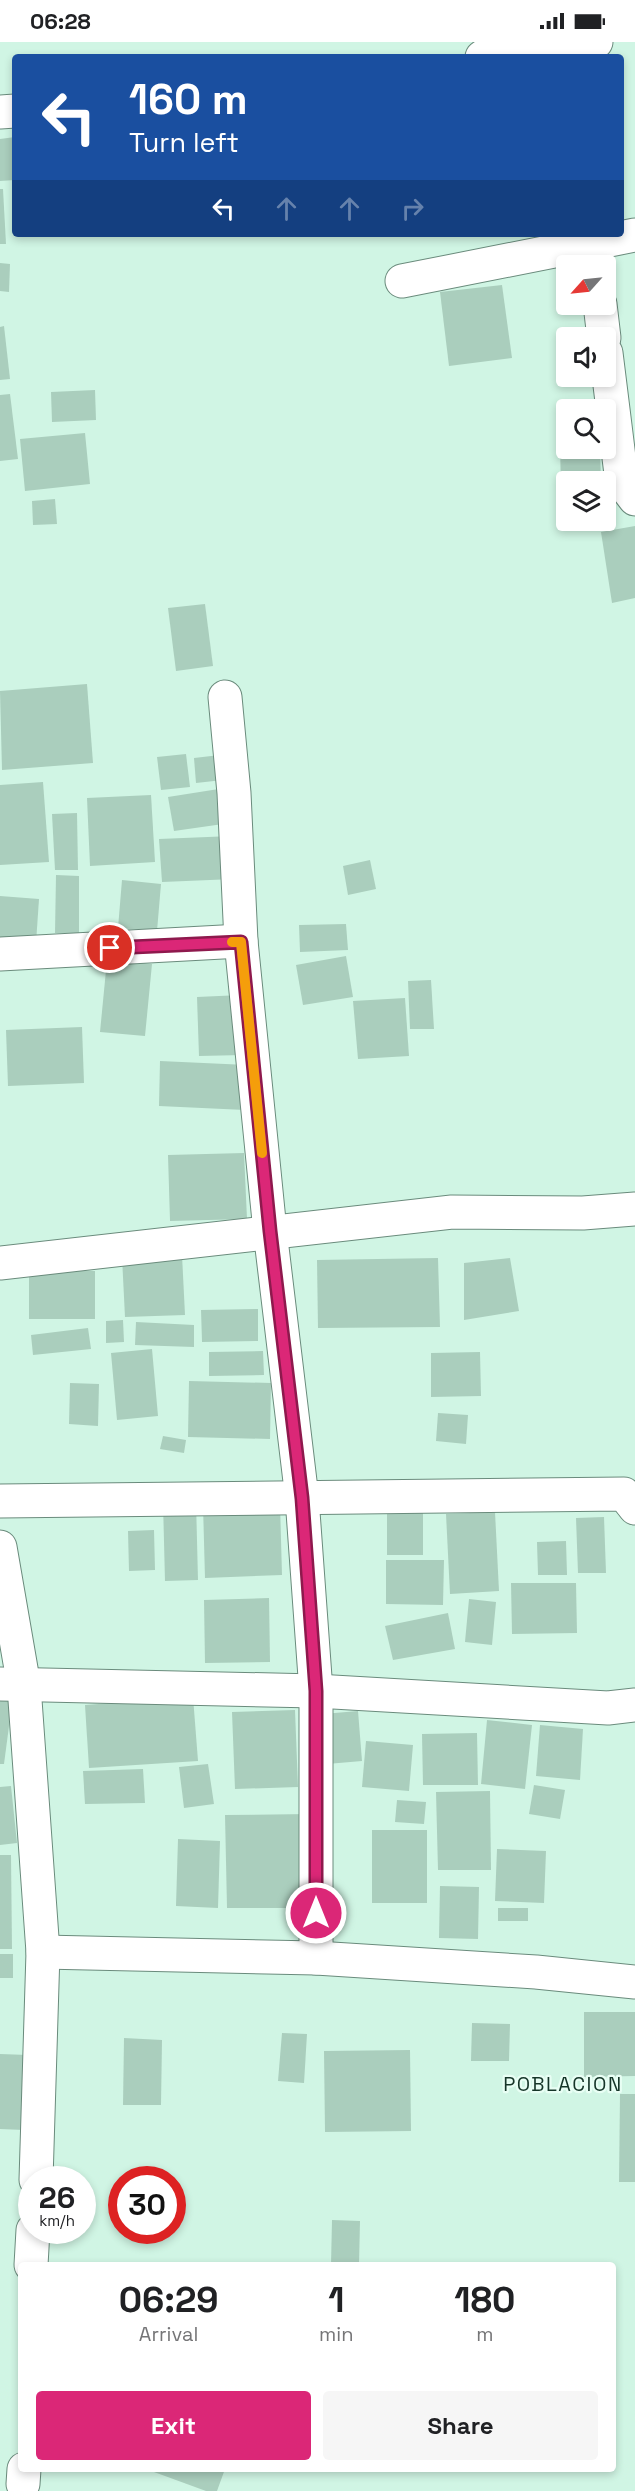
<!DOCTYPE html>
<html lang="en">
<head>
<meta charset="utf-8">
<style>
	:root { --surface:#fff; --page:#f6f6f6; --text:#202124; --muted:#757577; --accent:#db2777 }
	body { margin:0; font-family:"Space Grotesk",sans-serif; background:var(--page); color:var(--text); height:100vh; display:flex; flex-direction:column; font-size:22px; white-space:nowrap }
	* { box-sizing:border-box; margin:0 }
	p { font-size:20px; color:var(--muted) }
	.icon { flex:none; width:33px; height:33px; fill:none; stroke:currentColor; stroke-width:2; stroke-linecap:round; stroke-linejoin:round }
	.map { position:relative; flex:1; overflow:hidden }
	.side { position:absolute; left:18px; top:2220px; width:598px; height:210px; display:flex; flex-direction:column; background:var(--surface); border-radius:6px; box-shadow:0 3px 9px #0003 }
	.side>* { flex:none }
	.hud { position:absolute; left:12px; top:12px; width:612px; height:183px; border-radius:6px; box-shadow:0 3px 9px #0003; background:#1a4fa0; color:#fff; overflow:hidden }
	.needle { width:39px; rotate:243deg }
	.fabs { position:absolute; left:556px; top:213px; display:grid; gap:12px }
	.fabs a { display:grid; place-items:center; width:60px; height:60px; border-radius:6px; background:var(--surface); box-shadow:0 3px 9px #0003; font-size:30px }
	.speed { position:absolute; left:18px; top:2124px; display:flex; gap:12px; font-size:30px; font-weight:700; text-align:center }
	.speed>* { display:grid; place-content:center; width:78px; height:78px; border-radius:50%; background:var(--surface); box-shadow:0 3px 9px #0003; line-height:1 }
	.speed small { font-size:15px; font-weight:400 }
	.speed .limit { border:9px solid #d22; background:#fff; color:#111 }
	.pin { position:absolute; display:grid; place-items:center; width:51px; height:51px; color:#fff; margin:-26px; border:3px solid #fff; border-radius:50%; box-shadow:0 2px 6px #0007 }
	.me { position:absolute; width:66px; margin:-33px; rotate:0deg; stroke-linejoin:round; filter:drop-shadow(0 0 4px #0008) }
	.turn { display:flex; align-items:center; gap:21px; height:126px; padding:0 18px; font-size:27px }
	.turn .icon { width:78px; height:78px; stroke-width:2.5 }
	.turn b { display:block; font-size:42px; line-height:51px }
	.lanes { display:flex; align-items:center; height:57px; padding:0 18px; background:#0003; justify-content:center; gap:30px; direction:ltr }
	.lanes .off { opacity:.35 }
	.eta { display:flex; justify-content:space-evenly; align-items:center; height:102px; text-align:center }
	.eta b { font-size:36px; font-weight:600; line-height:42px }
	.cta { display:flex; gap:12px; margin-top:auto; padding:12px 18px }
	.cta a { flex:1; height:69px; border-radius:6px; background:var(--accent); color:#fff; font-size:24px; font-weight:600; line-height:69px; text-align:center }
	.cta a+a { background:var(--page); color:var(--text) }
	.status { display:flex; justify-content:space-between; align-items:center; height:42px; padding:0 30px; background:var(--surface); direction:ltr }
	.status svg { height:16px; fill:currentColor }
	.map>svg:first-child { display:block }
</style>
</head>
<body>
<div class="status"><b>06:28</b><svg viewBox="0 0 49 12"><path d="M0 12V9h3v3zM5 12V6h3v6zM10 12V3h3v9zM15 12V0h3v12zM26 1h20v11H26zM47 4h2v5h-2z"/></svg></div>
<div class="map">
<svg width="635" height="2449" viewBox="0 0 635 2449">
	<rect width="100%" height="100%" fill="#d0f5e4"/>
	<!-- building -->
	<g fill="#aacebd">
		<polygon points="15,95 15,138 0,139 0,97"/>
		<polygon points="0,147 3,147 6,202 0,202"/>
		<polygon points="0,221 10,222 9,250 0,249"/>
		<polygon points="502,243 512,316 449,324 440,250"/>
		<polygon points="4,284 10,337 0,338 0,285"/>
		<polygon points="95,348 96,378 52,380 51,350"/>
		<polygon points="10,352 18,417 0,419 0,353"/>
		<polygon points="85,391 90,442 25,449 20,397"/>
		<polygon points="560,405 600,406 601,440 567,440 567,445 561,445"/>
		<polygon points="55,457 57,482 33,483 32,459"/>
		<polygon points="635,484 635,556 612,561 601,490"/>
		<polygon points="205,562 213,624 176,629 168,566"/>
		<polygon points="87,642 93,721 2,728 0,649"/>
		<polygon points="186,712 190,745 161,748 157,715"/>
		<polygon points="220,713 223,738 196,741 194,716"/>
		<polygon points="43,740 49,820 0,823 0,743"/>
		<polygon points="225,746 230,781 174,789 168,755"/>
		<polygon points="151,753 155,820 90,824 87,756"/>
		<polygon points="77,771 78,828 55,828 52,772"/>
		<polygon points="232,794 234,837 162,840 159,797"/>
		<polygon points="370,818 376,847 348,853 343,824"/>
		<polygon points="56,833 79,834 79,891 55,891"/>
		<polygon points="122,838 161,842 157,889 118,886"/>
		<polygon points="0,854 39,857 36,901 0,899"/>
		<polygon points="346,882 348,908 300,910 299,883"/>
		<polygon points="346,914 353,955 303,963 296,923"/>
		<polygon points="107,918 152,922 145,994 100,990"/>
		<polygon points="431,938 434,987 410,987 408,939"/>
		<polygon points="241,953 243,1013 199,1014 197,955"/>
		<polygon points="405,956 409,1014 358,1017 353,959"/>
		<polygon points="82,985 84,1041 8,1044 6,988"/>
		<polygon points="160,1019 247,1023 245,1068 159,1064"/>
		<polygon points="244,1111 247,1177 170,1179 168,1113"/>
		<polygon points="182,1213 185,1273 125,1275 122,1215"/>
		<polygon points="438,1216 440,1285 318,1286 317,1218"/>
		<polygon points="510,1216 519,1269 464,1278 464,1221"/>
		<rect x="29" y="1229" width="66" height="48"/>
		<polygon points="258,1267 258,1299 202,1300 201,1268"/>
		<polygon points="123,1278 124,1300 106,1301 106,1279"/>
		<polygon points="136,1280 194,1283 194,1305 135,1303"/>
		<polygon points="88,1286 91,1307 33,1313 31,1293"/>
		<polygon points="152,1307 158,1374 117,1378 111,1311"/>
		<polygon points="263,1309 264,1333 209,1334 209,1310"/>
		<polygon points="480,1310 481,1354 431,1355 431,1311"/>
		<polygon points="189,1339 271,1341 270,1397 188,1395"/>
		<polygon points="70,1341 99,1342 98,1384 69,1382"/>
		<polygon points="438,1371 468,1373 466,1402 436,1399"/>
		<polygon points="163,1394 186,1398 184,1411 160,1407"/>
		<polygon points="196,1459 198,1538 165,1539 163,1460"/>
		<polygon points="280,1461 282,1533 205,1536 203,1463"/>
		<rect x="387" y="1463" width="36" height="50"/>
		<polygon points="495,1470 499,1549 450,1552 446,1472"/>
		<polygon points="604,1475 606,1531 578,1531 576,1476"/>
		<polygon points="154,1488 155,1528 129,1529 128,1489"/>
		<polygon points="566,1499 567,1533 538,1533 537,1500"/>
		<polygon points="386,1518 444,1518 443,1563 386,1562"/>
		<polygon points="511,1541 576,1541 577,1591 512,1592"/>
		<polygon points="269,1556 270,1620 205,1621 204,1558"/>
		<polygon points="469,1557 496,1560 492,1603 465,1600"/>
		<polygon points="448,1571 455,1607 393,1618 385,1584"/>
		<polygon points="0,1652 13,1654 4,1722 0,1722"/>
		<polygon points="193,1655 198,1719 89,1726 85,1663"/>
		<polygon points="295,1668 298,1745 235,1747 232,1670"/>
		<polygon points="358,1669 362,1719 327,1722 323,1672"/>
		<polygon points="487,1678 532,1683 525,1747 481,1742"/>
		<polygon points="540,1683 583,1687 580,1738 536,1734"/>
		<polygon points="477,1691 478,1743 423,1743 422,1692"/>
		<polygon points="366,1699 413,1703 409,1749 362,1745"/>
		<polygon points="208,1722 214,1762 184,1766 179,1725"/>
		<polygon points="143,1727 145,1761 85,1762 83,1729"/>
		<polygon points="534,1743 565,1748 560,1777 529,1772"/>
		<polygon points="11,1744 17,1801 0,1803 0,1745"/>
		<polygon points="490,1749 491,1828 438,1828 436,1750"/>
		<polygon points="397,1758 426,1760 424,1782 395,1780"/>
		<polygon points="309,1772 310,1866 227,1866 225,1773"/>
		<rect x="372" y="1788" width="55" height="73"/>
		<polygon points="178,1797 220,1799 218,1866 176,1864"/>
		<polygon points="497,1807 546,1809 544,1861 495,1859"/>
		<polygon points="0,1813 11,1813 12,1907 0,1907"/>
		<polygon points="440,1844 479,1845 478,1897 439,1896"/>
		<rect x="498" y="1866" width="30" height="13"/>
		<rect x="0" y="1912" width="13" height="24"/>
		<polygon points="584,1970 635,1970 635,2034 584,2035"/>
		<polygon points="472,1981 510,1982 509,2019 471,2019"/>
		<polygon points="282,1991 307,1992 304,2041 278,2039"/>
		<polygon points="124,1996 162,1998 161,2063 123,2063"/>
		<polygon points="410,2008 411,2089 325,2090 324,2009"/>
		<polygon points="0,2012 28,2013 24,2088 0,2087"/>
		<polygon points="620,2052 635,2052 635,2140 619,2140"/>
		<polygon points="332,2178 360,2179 359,2223 331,2223"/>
		<polygon points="155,2427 225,2427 217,2449 206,2449 154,2430"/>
	</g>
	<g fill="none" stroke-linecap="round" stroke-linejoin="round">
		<defs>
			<g id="minor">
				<polyline points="482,15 596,0"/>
				<polyline points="0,70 15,69"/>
				<polyline points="402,239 635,193"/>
				<polyline points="600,262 604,296"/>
				<polyline points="606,311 622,440 635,457"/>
				<polyline points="225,655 234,751 241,899 270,1189 302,1456 316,1649 316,1916"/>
				<polyline points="0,912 241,899"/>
				<polyline points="0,1459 624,1452 635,1466"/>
				<polyline points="0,1505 24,1644 43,1910 36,2138"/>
				<polyline points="0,1642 316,1649 608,1666 635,1663"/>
				<polyline points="43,1910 316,1916 536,1930 635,1940"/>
				<polyline points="31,2223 33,2188"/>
				<polyline points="23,2442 24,2427"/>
			</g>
			<polyline id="major" points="0,1221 452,1170 583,1171 635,1167"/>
		</defs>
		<!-- minor casing -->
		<use href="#minor" stroke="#6a8b7c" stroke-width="35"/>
		<!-- major casing -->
		<use href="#major" stroke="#6a8b7c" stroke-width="35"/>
		<!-- minor -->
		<use href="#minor" stroke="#fff" stroke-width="33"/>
		<!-- major -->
		<use href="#major" stroke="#fff" stroke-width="33"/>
	</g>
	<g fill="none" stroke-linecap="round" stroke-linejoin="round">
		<defs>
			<polyline id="route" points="110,906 241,900 270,1189 302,1456 316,1649 316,1871"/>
		</defs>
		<!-- route casing -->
		<use href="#route" stroke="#8e194d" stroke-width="15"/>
		<!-- route -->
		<use href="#route" stroke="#db2777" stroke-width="10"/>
		<!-- slow -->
		<polyline stroke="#f59e0b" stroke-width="10" points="232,900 241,900 262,1111"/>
	</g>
	<g text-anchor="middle" stroke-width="4.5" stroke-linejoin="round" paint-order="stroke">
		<!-- quarter labels -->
		<g font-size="20" letter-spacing="1.5" fill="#153528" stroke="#e8fef4">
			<text x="563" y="2049">POBLACION</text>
		</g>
	</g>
</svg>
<div class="fabs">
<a><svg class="needle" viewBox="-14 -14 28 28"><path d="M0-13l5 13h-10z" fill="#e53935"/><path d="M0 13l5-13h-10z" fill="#757577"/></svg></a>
<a><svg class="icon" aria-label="sound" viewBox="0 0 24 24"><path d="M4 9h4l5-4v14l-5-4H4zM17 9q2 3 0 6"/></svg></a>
<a><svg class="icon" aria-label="search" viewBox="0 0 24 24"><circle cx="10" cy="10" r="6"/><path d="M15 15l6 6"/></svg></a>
<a><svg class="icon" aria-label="layers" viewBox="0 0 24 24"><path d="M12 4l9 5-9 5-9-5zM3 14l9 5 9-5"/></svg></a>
</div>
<div class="speed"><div>26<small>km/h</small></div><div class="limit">30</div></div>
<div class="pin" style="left:110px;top:906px;background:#d93025"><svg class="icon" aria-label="arrive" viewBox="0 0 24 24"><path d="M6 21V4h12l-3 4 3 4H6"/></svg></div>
<svg class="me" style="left:316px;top:1871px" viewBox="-20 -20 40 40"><circle r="17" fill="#db2777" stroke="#fff" stroke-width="3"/><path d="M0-11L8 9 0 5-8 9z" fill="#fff"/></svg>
<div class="hud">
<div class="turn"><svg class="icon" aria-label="left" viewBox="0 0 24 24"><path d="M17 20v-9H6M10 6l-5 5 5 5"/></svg><div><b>160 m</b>Turn left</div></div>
<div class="lanes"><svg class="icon" aria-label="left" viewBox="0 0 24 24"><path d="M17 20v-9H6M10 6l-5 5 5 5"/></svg><svg class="icon off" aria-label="ahead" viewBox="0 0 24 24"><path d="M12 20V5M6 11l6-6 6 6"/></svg><svg class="icon off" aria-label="ahead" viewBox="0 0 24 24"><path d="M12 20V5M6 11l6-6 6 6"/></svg><svg class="icon off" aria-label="right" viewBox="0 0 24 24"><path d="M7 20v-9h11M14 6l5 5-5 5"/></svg></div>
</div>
<section class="side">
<div class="eta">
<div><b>06:29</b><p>Arrival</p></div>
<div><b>1</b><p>min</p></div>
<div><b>180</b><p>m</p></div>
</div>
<div class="cta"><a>Exit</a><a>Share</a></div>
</section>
</div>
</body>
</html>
